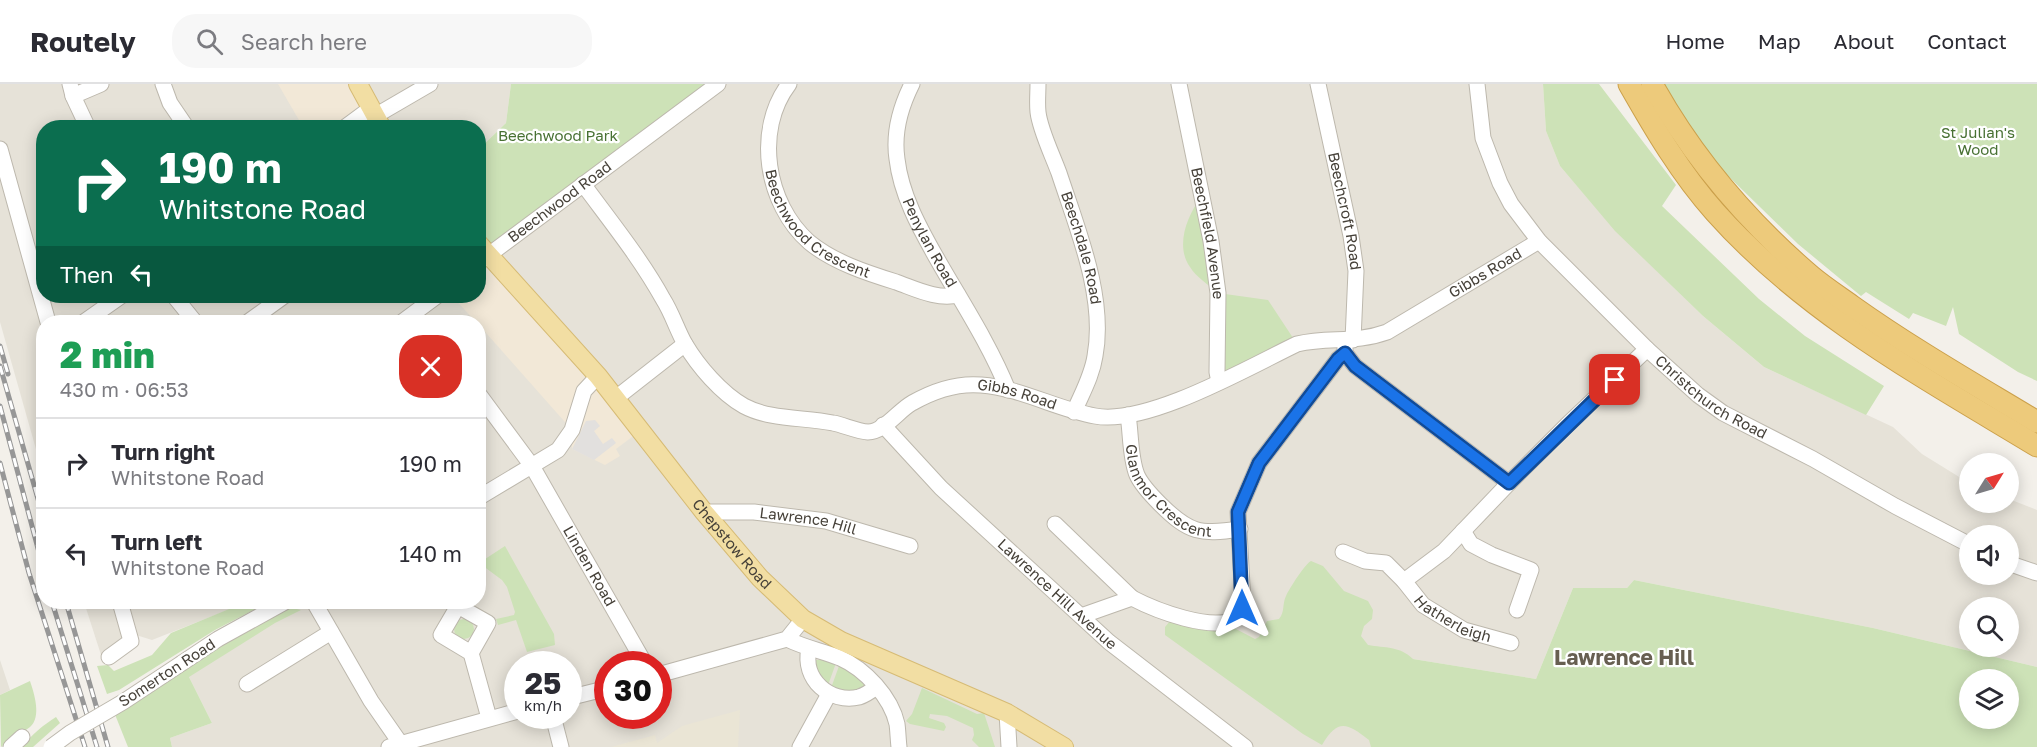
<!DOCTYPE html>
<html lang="en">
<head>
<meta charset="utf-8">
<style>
	:root { --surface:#fff; --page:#f7f7f7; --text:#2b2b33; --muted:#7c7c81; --line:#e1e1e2 }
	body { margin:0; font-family:"Golos Text",sans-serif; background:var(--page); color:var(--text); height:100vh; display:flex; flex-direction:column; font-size:22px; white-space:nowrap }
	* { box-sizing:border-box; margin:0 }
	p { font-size:20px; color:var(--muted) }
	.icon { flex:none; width:33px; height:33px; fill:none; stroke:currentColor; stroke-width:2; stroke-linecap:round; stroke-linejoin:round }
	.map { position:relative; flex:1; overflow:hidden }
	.panel { position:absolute; left:36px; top:231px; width:450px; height:294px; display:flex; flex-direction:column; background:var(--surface); border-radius:24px; box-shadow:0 3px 15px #0003 }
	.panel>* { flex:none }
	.guide { position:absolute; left:36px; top:36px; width:450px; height:183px; border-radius:24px; box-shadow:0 3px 15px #0003; background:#0b6e4f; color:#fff; overflow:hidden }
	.needle { width:39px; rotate:53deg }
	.controls { position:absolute; left:1959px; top:369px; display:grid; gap:12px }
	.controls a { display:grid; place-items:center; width:60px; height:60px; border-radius:50%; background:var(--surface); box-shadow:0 3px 15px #0003; font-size:30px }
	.speed { position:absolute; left:504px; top:567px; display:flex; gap:12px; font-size:30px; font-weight:700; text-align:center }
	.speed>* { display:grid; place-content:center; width:78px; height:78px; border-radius:50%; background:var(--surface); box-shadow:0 3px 15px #0003; line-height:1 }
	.speed small { font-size:15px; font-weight:400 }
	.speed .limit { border:9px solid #d22; background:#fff; color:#111 }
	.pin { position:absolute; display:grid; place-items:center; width:51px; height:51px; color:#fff; margin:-26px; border-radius:12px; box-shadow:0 3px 9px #0006 }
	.me { position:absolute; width:66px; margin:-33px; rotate:0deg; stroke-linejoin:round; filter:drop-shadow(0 0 4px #0008) }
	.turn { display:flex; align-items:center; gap:21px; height:126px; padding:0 24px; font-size:27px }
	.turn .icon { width:78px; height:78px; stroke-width:2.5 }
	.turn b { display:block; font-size:42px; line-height:51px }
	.then { display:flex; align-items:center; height:57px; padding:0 24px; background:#0003; gap:12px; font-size:22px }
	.round { display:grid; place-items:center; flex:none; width:63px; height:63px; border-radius:24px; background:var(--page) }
	.summary { display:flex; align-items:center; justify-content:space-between; height:102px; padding:0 24px }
	h1 { font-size:36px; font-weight:800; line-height:45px; color:#1e9e55 }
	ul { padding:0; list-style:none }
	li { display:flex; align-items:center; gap:18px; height:90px; padding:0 24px; border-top:2px solid var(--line) }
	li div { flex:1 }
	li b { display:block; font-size:22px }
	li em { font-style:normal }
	header { display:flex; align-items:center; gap:36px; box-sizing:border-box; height:84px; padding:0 30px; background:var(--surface); border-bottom:2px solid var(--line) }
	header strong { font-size:28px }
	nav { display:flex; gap:33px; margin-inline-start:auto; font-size:21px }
	.search { width:420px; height:54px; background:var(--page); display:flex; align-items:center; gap:15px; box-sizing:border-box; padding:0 21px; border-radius:24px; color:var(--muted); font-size:22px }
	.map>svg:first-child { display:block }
</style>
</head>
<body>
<header>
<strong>Routely</strong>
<div class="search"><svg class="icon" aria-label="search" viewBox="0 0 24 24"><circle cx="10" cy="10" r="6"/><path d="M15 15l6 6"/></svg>Search here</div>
<nav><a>Home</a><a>Map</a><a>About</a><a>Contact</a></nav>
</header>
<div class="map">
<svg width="2037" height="663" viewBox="0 0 2037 663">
	<rect width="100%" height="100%" fill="#f3f0ea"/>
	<!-- residential -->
	<g fill="#e6e2d8" fill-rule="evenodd">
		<path d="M0,0H511L506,39L479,65L478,44H44V212H478L479,159L718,0H1543L1546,47L1560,82L1616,147L1703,232L1764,283L1893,343L1922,370L1969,399L1970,418H2008L2009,415L2037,426V583L1873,544L1634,496L1627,504H1573L1536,595L1413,575L1380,663H172L170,654L212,639L182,579L285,518H478V238H44L43,390L0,238ZM1970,452H2008V490H1970ZM1970,524H2008V562H1970ZM518,580H568V632H518ZM608,580H658V632H608Z"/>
		<polygon points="84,518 248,518 152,556 136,551 102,574"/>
		<polygon points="0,576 10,606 0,611"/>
	</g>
	<!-- commercial -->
	<g fill="#f2e8d7">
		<polygon points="278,0 358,0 382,43 303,43"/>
		<polygon points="479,159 640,347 616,365 620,372 605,381 572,365 572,346 479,241 478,238 476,238 452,212 478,212"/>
	</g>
	<!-- education -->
	<polygon fill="#eae5d5" points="740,626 738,663 611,663 655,651 657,659 682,642"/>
	<!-- green -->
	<g fill="#cde2b7" fill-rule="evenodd">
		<polygon points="511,0 718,0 489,170 479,159 479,65 506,39"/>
		<polygon points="1543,0 1599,0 1676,101 1662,122 1759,215 1805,252 1884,302 1866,331 1764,283 1703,232 1615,147 1560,82 1546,47"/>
		<polygon points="1662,0 2037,0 2037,297 2018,288 1959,250 1953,223 1946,242 1913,229 1909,235 1866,208 1861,212 1798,160 1721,85 1685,37"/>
		<path d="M1201,113L1218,209L1268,216L1297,260L1219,298L1218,209C1209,201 1196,193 1190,183C1175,162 1187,132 1201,113Z"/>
		<polygon points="505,462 554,550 555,561 527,568 516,536 498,541 496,535 514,531 515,528 507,503 502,496 479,479"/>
		<path d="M1311,477L1323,482L1344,507L1368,517L1373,526L1372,535L1364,542L1361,552L1368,561C1385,564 1400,562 1413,575L1536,595L1573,504H1627L1634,496L1873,544L2037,583V663H1371L1369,656C1347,639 1338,634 1322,661L1303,650L1165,551V543L1170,537L1223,545L1234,544L1255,555L1259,553L1267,537L1279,535C1285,528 1282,520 1286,512C1289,505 1305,480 1311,477ZM1970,596H2008V634H1970Z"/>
		<polygon points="246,518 269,518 215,546 119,606 107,610 97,582 108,581 114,587 152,571 171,549"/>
		<polygon points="288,523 301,526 275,539 189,593 212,639 170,654 172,663 128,663 114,628 178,586"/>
		<circle cx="464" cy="545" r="10"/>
		<polygon points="811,576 822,576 836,579 827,604"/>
		<polygon points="839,582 845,583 867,599 866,604 846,608 831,604"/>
		<path d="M30,597C34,609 42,633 30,643C21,650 10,655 1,663L0,611Z"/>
		<polygon points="922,604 977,630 984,629 995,663 979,663 972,656 974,651 973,644 947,632 930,630 929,634 944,639 946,643 944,647 910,640 906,637 912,630"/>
		<path d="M56,633L60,639L33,663H23C31,650 44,641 56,633Z"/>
	</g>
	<!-- parking -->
	<polygon fill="#e2e0de" points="595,336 600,342 594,347 603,360 612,354 616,359 594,376 572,365 586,337"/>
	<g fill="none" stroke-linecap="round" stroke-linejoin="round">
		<defs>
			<g id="minor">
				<polyline points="70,0 73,12 88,44"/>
				<polyline points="163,0 170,19 187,44"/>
				<path id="s1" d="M789,0C754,46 766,120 809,158C833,178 867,189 896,198C916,205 937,216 958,211"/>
				<path id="s2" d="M912,0C900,24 893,48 897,75C901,110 919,143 936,173C961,217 989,259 1008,306"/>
				<path id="s3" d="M1038,0C1038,9 1037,19 1038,28C1040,46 1052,70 1059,89C1077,144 1106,213 1095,272C1092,292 1082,309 1074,328"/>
				<path id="s4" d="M1179,0L1211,157L1218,209L1217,288L1219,298"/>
				<path id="s5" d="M1318,0L1351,152L1356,187L1353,256"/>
				<path id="s6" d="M1477,0L1483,54L1500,99L1511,120L1539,157L1647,265L1698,311L1723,329L1813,375L1895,422L1970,461"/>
				<polyline points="73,12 101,0"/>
				<polyline points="375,32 430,0"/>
				<polyline points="344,44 371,24"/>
				<polyline points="0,65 48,238"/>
				<path id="s7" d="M583,100C611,138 641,175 663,215C672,229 677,246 685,260C698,282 721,309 744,322C770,336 804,333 833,339C844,341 856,347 868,348C884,348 899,326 912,319C933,307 958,299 981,301C1021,304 1056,325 1095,332C1147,342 1249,283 1297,260C1329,252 1354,260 1387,248L1539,157"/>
				<path id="s8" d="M478,179L718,0"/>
				<polyline points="174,212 195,238"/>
				<polyline points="84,238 121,212"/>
				<polyline points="248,238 284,212"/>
				<polyline points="402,238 437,212"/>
				<polyline points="1345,259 1345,269 1355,282 1509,399 1567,341 1647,265"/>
				<path id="s9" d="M478,309L532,382L645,580"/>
				<polyline points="616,314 685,260"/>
				<path id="s10" d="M1128,331C1131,350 1130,374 1137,391C1142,402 1152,412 1160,420C1189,449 1200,451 1240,445"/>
				<path id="s11" d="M883,341L941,404L1109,558L1245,663"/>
				<polyline points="478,414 558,366 572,346 584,307 598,292"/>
				<path id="s12" d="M704,428H754L826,437L910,462"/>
				<polyline points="1055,440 1132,514"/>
				<polyline points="1463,447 1471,460 1492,471 1531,486 1517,526"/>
				<path id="s13" d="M1343,468L1365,477L1386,479L1404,497L1423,521L1464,546L1511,559"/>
				<polyline points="2008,479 2037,489"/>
				<polyline points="1404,497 1444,467 1509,399"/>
				<polyline points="314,518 371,617 403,663"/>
				<path d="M1081,532L1132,514C1155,526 1213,549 1237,534L1243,520L1238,428L1259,379L1338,275L1345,269"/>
				<path d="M787,555C805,564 823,567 840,574C865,585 891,613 897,640C898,647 898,655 899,663"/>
				<path d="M809,565C802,595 830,620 859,613C866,611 871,607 876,603"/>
				<polyline points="471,569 488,539 458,522 441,551 471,569 489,634"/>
				<polyline points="109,573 131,557 120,518"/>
				<polyline points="182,579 218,555 285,518"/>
				<polyline points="658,591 787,555 803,535"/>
				<polyline points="247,600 331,548"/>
				<polyline points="568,614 608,604"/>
				<polyline points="1007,629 1009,663"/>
				<polyline points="553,632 561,663"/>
				<polyline points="11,663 22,653"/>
				<polyline points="389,663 518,627"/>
				<polyline points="800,663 829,610"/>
			</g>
			<g id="major">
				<polyline points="358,0 382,44"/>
				<path id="s14" d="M478,159L598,292L704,428L760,494L803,535L841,557L1007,629L1064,663"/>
			</g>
			<g id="highway">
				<path d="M1629,0C1654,44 1681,90 1715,128C1805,229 1923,293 2037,362"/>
				<path d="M1652,0C1693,74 1748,138 1811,192C1824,203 1838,212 1852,222C1911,264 1974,300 2037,338"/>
			</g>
		</defs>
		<!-- minor casing -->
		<use href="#minor" stroke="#bdb8ad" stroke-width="17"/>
		<!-- major casing -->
		<use href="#major" stroke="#d6bb75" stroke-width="20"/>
		<!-- highway casing -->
		<use href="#highway" stroke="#cba04b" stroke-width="23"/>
		<!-- minor -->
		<use href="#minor" stroke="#fff" stroke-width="15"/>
		<!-- major -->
		<use href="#major" stroke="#f2dea3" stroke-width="18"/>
		<!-- highway -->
		<use href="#highway" stroke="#edca7b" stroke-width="21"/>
		<defs>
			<g id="rail">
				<polyline points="0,262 8,290"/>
				<polyline points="0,282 44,436"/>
				<polyline points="0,322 44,487"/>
				<polyline points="0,379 29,489 85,663"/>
				<polyline points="52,518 97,663"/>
				<polyline points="66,518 108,663"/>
			</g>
		</defs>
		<!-- rail casing -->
		<use href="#rail" stroke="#979797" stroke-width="5"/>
		<!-- rail -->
		<use href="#rail" stroke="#fff" stroke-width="3" stroke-dasharray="9" stroke-linecap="butt"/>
		<defs>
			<polyline id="minor-bridge" points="51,663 70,649 123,618 182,579"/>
		</defs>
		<!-- minor-bridge casing -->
		<use href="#minor-bridge" stroke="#bdb8ad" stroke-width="17" stroke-linecap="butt"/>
		<!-- minor-bridge -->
		<use href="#minor-bridge" stroke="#fff" stroke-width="15"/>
	</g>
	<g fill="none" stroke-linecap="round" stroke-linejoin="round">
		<defs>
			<polyline id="route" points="1242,524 1238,428 1259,379 1338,275 1345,269 1355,282 1509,399 1615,296"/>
		</defs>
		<!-- route casing -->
		<use href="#route" stroke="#114b97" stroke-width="15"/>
		<!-- route -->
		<use href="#route" stroke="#1a73e8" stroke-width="10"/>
	</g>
	<g text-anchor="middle" stroke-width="4.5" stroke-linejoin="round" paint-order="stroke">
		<!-- park labels -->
		<g font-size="15" fill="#487133" stroke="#fff">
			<text x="1978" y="54">St Julian's<tspan x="1978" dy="17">Wood</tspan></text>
			<text x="558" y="57">Beechwood Park</text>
		</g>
		<!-- street labels -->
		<g font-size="15" fill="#464139" stroke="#fff">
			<text dy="5" stroke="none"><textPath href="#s8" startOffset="102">Beechwood Road</textPath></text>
			<text dy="5" stroke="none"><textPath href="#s5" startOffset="130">Beechcroft Road</textPath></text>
			<text dy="5" stroke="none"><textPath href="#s1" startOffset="166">Beechwood Crescent</textPath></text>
			<text dy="5" stroke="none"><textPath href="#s4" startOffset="152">Beechfield Avenue</textPath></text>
			<text dy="5" stroke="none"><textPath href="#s2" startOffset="168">Penylan Road</textPath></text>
			<text dy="5" stroke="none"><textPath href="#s3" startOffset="171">Beechdale Road</textPath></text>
			<text dy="5" stroke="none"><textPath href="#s7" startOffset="1071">Gibbs Road</textPath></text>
			<text dy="5" stroke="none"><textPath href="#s6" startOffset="406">Christchurch Road</textPath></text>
			<text dy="5" stroke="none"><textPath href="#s7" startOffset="567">Gibbs Road</textPath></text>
			<text dy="5" stroke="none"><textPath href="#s10" startOffset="94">Glanmor Crescent</textPath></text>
			<text dy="5" stroke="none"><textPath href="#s12" startOffset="105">Lawrence Hill</textPath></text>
			<text dy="5" stroke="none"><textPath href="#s14" startOffset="394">Chepstow Road</textPath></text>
			<text dy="5" stroke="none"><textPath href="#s9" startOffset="206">Linden Road</textPath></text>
			<text dy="5" stroke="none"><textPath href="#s11" startOffset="243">Lawrence Hill Avenue</textPath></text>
			<text dy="5" stroke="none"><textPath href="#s13" startOffset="134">Hatherleigh</textPath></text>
			<text transform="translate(167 589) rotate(-33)" y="5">Somerton Road</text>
		</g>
		<!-- district labels -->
		<g font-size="21" font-weight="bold" fill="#675f51" stroke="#fff">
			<text x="1624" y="581">Lawrence Hill</text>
		</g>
	</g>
</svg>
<div class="controls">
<a><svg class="needle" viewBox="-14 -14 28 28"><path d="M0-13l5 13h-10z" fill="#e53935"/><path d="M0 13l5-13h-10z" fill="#7c7c81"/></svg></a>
<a><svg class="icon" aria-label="sound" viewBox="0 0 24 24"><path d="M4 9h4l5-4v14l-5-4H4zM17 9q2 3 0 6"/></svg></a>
<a><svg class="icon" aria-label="search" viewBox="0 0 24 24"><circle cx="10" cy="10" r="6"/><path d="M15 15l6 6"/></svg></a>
<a><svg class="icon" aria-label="layers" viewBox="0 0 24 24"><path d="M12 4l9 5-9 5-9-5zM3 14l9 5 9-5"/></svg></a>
</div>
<div class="speed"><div>25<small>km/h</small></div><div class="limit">30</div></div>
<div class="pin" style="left:1615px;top:296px;background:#d93025"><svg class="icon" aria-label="arrive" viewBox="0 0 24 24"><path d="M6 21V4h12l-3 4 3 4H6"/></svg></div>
<svg class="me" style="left:1242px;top:524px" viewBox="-20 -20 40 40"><path d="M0-17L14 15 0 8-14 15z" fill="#1a73e8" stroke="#fff" stroke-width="4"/></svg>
<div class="guide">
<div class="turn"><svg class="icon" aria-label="right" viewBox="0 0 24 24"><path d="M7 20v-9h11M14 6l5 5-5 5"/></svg><div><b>190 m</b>Whitstone Road</div></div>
<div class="then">Then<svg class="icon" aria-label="left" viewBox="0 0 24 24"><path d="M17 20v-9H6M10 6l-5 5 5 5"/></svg></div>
</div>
<section class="panel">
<div class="summary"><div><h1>2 min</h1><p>430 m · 06:53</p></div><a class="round" style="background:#d93025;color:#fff"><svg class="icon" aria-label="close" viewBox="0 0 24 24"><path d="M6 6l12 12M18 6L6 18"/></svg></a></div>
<ul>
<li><svg class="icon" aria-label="right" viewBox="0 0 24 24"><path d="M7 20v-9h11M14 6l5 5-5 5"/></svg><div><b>Turn right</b><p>Whitstone Road</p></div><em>190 m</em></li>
<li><svg class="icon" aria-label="left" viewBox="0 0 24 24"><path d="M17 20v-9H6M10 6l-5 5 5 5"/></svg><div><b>Turn left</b><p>Whitstone Road</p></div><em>140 m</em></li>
</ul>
</section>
</div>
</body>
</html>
